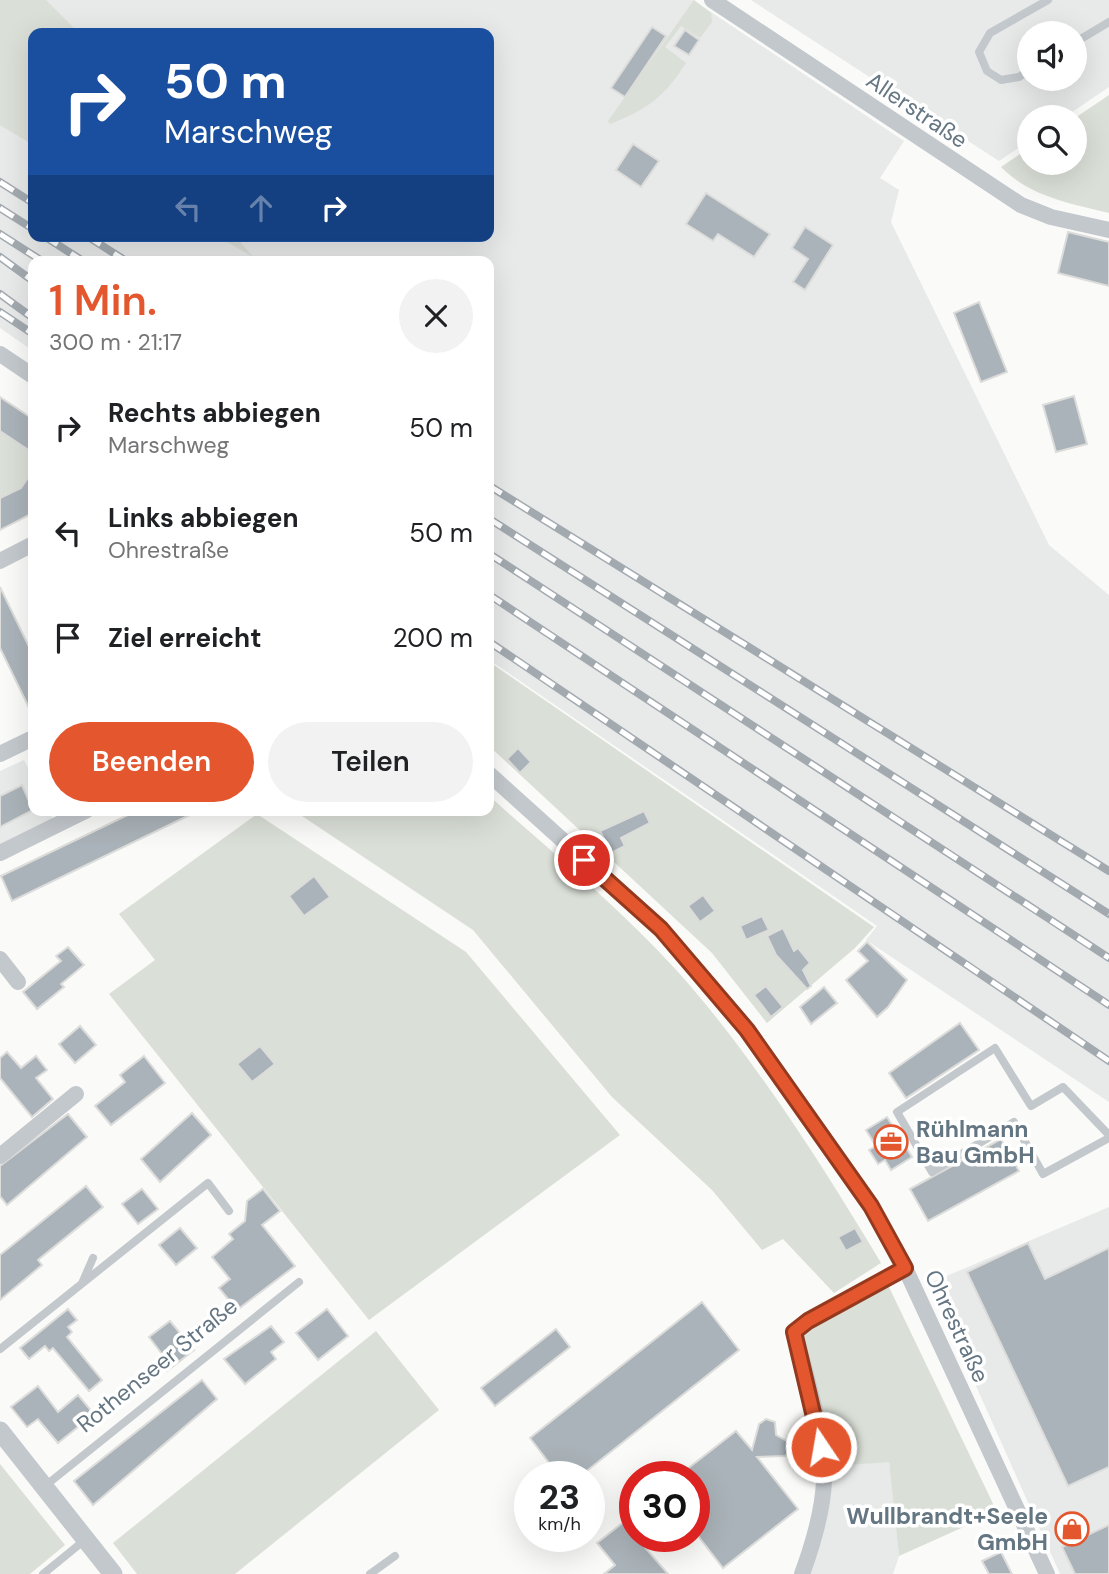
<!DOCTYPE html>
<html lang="de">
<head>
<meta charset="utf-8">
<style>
	:root { --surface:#fff; --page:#f2f2f2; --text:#202124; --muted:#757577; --accent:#e4572e }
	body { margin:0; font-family:"DM Sans",sans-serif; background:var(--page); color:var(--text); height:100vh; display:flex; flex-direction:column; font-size:26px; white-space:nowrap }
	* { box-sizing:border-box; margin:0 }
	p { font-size:23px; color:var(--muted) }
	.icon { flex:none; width:38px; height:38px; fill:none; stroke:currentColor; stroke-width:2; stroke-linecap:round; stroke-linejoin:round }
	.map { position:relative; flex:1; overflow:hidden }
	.panel { position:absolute; left:28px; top:256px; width:466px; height:560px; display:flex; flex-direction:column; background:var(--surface); border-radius:14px; box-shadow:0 7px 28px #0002 }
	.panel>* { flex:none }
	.guide { position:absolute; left:28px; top:28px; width:466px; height:214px; border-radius:14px; box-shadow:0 7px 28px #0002; background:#1a4fa0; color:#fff; overflow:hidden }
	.buttons { position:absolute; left:1017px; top:21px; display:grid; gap:14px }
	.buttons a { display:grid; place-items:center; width:70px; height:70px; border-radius:50%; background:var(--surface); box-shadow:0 7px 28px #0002; font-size:35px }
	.speed { position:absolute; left:514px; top:1461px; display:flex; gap:14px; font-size:35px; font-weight:700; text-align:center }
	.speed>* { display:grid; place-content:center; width:91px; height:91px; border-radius:50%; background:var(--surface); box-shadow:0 7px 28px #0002; line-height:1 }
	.speed small { font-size:18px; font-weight:400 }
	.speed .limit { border:10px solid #d22; background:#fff; color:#111 }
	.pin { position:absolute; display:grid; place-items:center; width:60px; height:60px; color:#fff; margin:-30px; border:4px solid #fff; border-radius:50%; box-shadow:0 2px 7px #0007 }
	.me { position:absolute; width:77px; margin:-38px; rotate:348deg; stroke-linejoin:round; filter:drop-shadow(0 0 5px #0008) }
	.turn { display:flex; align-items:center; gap:24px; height:147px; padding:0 21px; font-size:32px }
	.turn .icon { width:91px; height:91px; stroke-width:2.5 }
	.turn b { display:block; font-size:49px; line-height:60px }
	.lanes { display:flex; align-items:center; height:66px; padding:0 21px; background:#0003; justify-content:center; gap:35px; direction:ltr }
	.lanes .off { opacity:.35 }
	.round { display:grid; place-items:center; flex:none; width:74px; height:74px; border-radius:37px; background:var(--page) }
	.overview { display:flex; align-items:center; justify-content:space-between; height:119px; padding:0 21px }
	h1 { font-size:42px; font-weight:600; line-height:52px; color:var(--accent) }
	.cta { display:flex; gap:14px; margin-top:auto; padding:14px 21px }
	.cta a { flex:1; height:80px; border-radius:42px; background:var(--accent); color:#fff; font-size:28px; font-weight:600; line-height:80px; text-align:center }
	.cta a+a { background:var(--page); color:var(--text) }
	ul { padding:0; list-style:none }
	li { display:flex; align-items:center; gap:21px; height:105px; padding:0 21px }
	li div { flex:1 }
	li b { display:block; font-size:26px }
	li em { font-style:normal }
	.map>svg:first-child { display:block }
</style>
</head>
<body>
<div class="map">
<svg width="1109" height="1574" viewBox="0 0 1109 1574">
	<rect width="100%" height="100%" fill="#fafaf8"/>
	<!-- built -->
	<g fill="#e8e9e9" fill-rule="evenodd">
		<path d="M0,0H693L904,141L880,178L899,190L891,222L1049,545L1109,595V1102L866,940L877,926L488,659V261H33V351L0,328ZM33,33H488V236H33Z"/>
		<path d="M751,0H1109V87L1065,117H1029V141L999,161ZM1029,33H1074V79H1029Z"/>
		<polygon points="24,760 33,778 33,810 48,810 54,821 0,847 0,771"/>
		<polygon points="1109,1207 1109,1574 1060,1574 930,1283"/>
		<polygon points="889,1461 899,1556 893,1574 808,1574 824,1526 833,1466"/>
	</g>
	<!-- green -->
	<g fill="#dadfd7">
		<polygon points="0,0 46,0 79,33 33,33 33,145 0,125"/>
		<path d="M694,0L711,13L712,22L700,38L681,26L665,47L686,63C664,97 648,109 610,124L608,121Z"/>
		<path d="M1109,95V213C1069,203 1031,197 1001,167L1029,148V163H1074L1075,118Z"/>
		<polygon points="217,236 235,236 253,257"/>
		<polygon points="0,431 33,453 33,470 26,479 29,484 0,498"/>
		<polygon points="488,661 874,927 855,948 767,1023 712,953 488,745"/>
		<path d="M488,795C553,853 620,908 678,972C753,1056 823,1166 881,1263L834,1293L783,1239L762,1250L712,1190L612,1097L473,930L293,810H488Z"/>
		<polygon points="257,814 466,952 620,1135 369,1320 109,994 155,960 119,914"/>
		<polygon points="888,1285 997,1512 899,1556 889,1462 833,1466 802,1334"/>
		<polygon points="376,1331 439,1410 235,1574 137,1574 113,1543"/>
		<polygon points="0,1464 65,1545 30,1574 0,1574"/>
	</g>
	<!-- building -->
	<g fill="#aab3b9" stroke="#dcdcda" stroke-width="2">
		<polygon points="652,27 666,36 625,97 611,88"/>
		<polygon points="685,30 699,40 689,55 674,46"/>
		<polygon points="633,144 659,161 641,187 616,170"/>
		<polygon points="706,193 770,234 754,257 718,234 713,241 686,224"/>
		<polygon points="805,227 833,245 805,290 793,282 808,259 792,248"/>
		<polygon points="1068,232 1109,242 1109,286 1058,273"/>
		<polygon points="979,302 1007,372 981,382 954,313"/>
		<polygon points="1074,396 1087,444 1056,452 1043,405"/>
		<polygon points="0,397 33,419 33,453 0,431"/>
		<polygon points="33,470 33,513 0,530 0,498 21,488"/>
		<polygon points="0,587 33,655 33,716 0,648"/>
		<polygon points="518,748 531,762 520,773 507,759"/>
		<polygon points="22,785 33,810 0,827 0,796"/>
		<polygon points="138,810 200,810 12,901 1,876"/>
		<polygon points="644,811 650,823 621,838 625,846 611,853 600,831"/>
		<polygon points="314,876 330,897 304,916 289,896"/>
		<polygon points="703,895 715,911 700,922 688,906"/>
		<polygon points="762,916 769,930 746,940 740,926"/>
		<polygon points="783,928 794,951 798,948 810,963 803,970 811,986 807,989 776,955 767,936"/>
		<polygon points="867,942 907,980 888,1007 877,1017 846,980 868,961 858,951"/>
		<polygon points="68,947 84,965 61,984 64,987 37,1009 23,992 61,961 56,956"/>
		<polygon points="766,986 783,1007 771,1017 754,995"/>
		<polygon points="824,987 837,1003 811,1024 800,1007"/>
		<polygon points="960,1023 979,1050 906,1098 889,1073"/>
		<polygon points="80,1026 96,1045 75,1063 59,1044"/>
		<polygon points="260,1046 275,1064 252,1082 237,1064"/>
		<polygon points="7,1052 21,1068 36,1056 47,1070 36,1078 53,1099 32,1117 0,1078 0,1058"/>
		<polygon points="144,1056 165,1083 111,1125 95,1106 125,1082 120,1075"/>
		<polygon points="192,1113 211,1135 160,1182 141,1159"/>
		<polygon points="68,1114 87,1137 7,1205 0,1196 0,1166"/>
		<polygon points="887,1117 912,1157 891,1170 885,1160 878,1164 869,1150 876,1146 866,1130"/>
		<polygon points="1001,1139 1019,1171 928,1221 910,1189"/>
		<polygon points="86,1186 103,1207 38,1260 42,1265 0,1300 0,1255"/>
		<polygon points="142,1189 158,1209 138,1224 122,1204"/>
		<polygon points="263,1189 280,1211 262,1225 295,1266 237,1310 219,1288 230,1279 212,1257 233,1239 229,1234 245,1221 247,1201"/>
		<polygon points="180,1228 197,1248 176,1265 159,1245"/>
		<polygon points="855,1228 863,1242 846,1251 838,1237"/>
		<polygon points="1028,1243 1045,1279 1109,1248 1109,1467 1068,1486 967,1272"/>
		<polygon points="702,1302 739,1350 579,1477 560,1477 530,1438"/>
		<polygon points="68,1309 77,1320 68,1327 72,1332 67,1337 102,1380 89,1391 53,1348 49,1351 45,1346 29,1359 20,1348"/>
		<polygon points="327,1309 348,1336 318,1360 296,1333"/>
		<polygon points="170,1321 194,1350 167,1371 157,1358 162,1354 149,1337"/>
		<polygon points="271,1326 284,1342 271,1352 276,1359 245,1384 224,1359"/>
		<polygon points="556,1329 570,1347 495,1406 481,1388"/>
		<polygon points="202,1380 217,1399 93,1505 74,1481"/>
		<polygon points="38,1386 58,1412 78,1395 94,1414 58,1443 38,1419 27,1427 11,1407"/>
		<polygon points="766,1419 775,1422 776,1435 790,1443 791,1451 785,1456 757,1457 798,1509 723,1568 695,1532 695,1477 677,1477 736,1431 752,1450 759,1424"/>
		<polygon points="625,1521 635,1536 668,1574 604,1574 615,1565 597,1543"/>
		<polygon points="1109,1525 1109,1574 1075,1574 1062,1547"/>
		<polygon points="1001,1552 1012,1574 989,1574 982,1561"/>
	</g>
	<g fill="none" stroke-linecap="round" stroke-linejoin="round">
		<!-- service -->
		<g stroke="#c3c8cc" stroke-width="8">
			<polyline points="1074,43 1109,22"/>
			<polyline points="1029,70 1019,77 1001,80 987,71 979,52 990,33 1048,0"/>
			<polyline points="1109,1135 1063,1087 1031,1106 995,1048 897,1112 932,1172 1014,1122 1043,1174 1109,1138"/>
			<polyline points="83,1281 93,1258"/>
			<polyline points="0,1349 208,1183 229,1211"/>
			<polyline points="45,1486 299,1282"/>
			<polyline points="43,1574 86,1539"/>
			<polyline points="370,1574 395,1556"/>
		</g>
		<!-- minor -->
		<g stroke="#c3c8cc" stroke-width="16">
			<polyline points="712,0 1021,205 1051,217 1109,230"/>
			<polyline points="0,354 33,376"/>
			<polyline points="0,561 33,544"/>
			<polyline points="0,754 33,738"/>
			<polyline points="488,773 661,929 747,1029 871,1207 905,1268 1047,1574"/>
			<polyline points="0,853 87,810"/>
			<polyline points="0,959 18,982"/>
			<polyline points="0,1156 76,1094"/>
			<path d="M802,1574C813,1544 823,1512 824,1480C826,1438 805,1374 795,1332L808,1321L905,1268"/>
		</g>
		<!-- tertiary -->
		<polyline stroke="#c3c8cc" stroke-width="19" points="0,1431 113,1574"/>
		<defs>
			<g id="rail">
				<polyline points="0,182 33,203"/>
				<polyline points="0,208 33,229"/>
				<polyline points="0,234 42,261"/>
				<polyline points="44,236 83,261"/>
				<polyline points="87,236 126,261"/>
				<polyline points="0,257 33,281"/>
				<polyline points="0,294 33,318"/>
				<polyline points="0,312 33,334"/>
				<polyline points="488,485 1109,871"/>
				<polyline points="488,518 1109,914"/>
				<polyline points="488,553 1109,958"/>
				<polyline points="488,594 1109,1005"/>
				<polyline points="488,641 1109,1061"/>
			</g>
		</defs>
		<!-- rail casing -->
		<use href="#rail" stroke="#a2aab0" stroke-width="8"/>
		<!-- rail -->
		<use href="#rail" stroke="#fff" stroke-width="5" stroke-dasharray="16" stroke-linecap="butt"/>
	</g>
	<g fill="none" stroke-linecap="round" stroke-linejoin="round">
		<defs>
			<polyline id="route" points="584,860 661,929 747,1030 871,1206 905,1268 808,1321 794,1332 821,1447"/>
		</defs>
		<!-- route casing -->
		<use href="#route" stroke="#94391e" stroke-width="18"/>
		<!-- route -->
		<use href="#route" stroke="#e4572e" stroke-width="12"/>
	</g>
	<!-- icons -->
	<defs>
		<symbol id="office-ring" viewBox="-11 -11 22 22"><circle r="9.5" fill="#fff" stroke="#e4572e" stroke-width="1.5"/><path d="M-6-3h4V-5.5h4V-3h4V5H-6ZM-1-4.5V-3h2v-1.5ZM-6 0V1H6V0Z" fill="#e4572e"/></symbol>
		<symbol id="shop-ring" viewBox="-11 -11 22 22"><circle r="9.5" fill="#fff" stroke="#e4572e" stroke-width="1.5"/><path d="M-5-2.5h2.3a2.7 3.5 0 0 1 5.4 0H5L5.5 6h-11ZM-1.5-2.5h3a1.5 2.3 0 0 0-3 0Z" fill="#e4572e"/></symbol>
	</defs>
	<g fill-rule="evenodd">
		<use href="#office-ring" x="872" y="1123" width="38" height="38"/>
		<use href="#shop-ring" x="1053" y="1510" width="38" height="38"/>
	</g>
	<g text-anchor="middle" stroke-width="7" stroke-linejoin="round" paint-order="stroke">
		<!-- street labels -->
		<g font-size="23" fill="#657683" stroke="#fff">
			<text transform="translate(917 110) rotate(34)" y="8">Allerstraße</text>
			<text transform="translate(957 1326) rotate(65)" y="8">Ohrestraße</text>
			<text transform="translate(157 1365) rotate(-39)" y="8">Rothenseer Straße</text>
		</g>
		<!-- poi labels -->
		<g font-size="23" font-weight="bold" fill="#657683" stroke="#fff" text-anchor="start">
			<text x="916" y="1137">Rühlmann<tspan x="916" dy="26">Bau GmbH</tspan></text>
			<text x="1048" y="1524" text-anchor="end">Wullbrandt+Seele<tspan x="1048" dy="26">GmbH</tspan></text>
		</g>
	</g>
</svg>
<div class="buttons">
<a><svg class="icon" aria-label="sound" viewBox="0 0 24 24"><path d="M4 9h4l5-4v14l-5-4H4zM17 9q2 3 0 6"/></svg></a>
<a><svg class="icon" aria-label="search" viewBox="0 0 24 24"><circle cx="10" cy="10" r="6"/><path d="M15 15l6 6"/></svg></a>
</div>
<div class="speed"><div>23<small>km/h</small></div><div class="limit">30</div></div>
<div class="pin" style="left:584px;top:860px;background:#d93025"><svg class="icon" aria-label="arrive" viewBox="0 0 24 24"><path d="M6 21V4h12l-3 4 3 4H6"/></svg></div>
<svg class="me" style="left:821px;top:1447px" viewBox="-20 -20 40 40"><circle r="17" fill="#e4572e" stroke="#fff" stroke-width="3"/><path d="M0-11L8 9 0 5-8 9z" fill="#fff"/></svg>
<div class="guide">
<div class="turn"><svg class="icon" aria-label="right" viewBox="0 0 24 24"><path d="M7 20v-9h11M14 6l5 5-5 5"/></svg><div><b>50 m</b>Marschweg</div></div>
<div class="lanes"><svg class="icon off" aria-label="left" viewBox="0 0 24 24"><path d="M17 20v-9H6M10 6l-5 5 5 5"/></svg><svg class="icon off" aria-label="ahead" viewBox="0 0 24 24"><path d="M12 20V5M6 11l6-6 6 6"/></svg><svg class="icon" aria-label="right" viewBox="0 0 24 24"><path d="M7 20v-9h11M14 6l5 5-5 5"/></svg></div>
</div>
<section class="panel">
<div class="overview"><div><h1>1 Min.</h1><p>300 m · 21:17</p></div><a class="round"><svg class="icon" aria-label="close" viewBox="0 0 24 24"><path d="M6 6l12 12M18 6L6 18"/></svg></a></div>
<ul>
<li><svg class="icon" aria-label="right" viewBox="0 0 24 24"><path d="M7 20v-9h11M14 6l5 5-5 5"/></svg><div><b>Rechts abbiegen</b><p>Marschweg</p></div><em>50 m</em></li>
<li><svg class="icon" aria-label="left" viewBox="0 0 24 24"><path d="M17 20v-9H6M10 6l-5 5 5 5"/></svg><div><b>Links abbiegen</b><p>Ohrestraße</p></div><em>50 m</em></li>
<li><svg class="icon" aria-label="arrive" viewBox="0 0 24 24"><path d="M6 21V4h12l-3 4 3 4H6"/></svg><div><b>Ziel erreicht</b></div><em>200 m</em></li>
</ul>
<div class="cta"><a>Beenden</a><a>Teilen</a></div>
</section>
</div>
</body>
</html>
